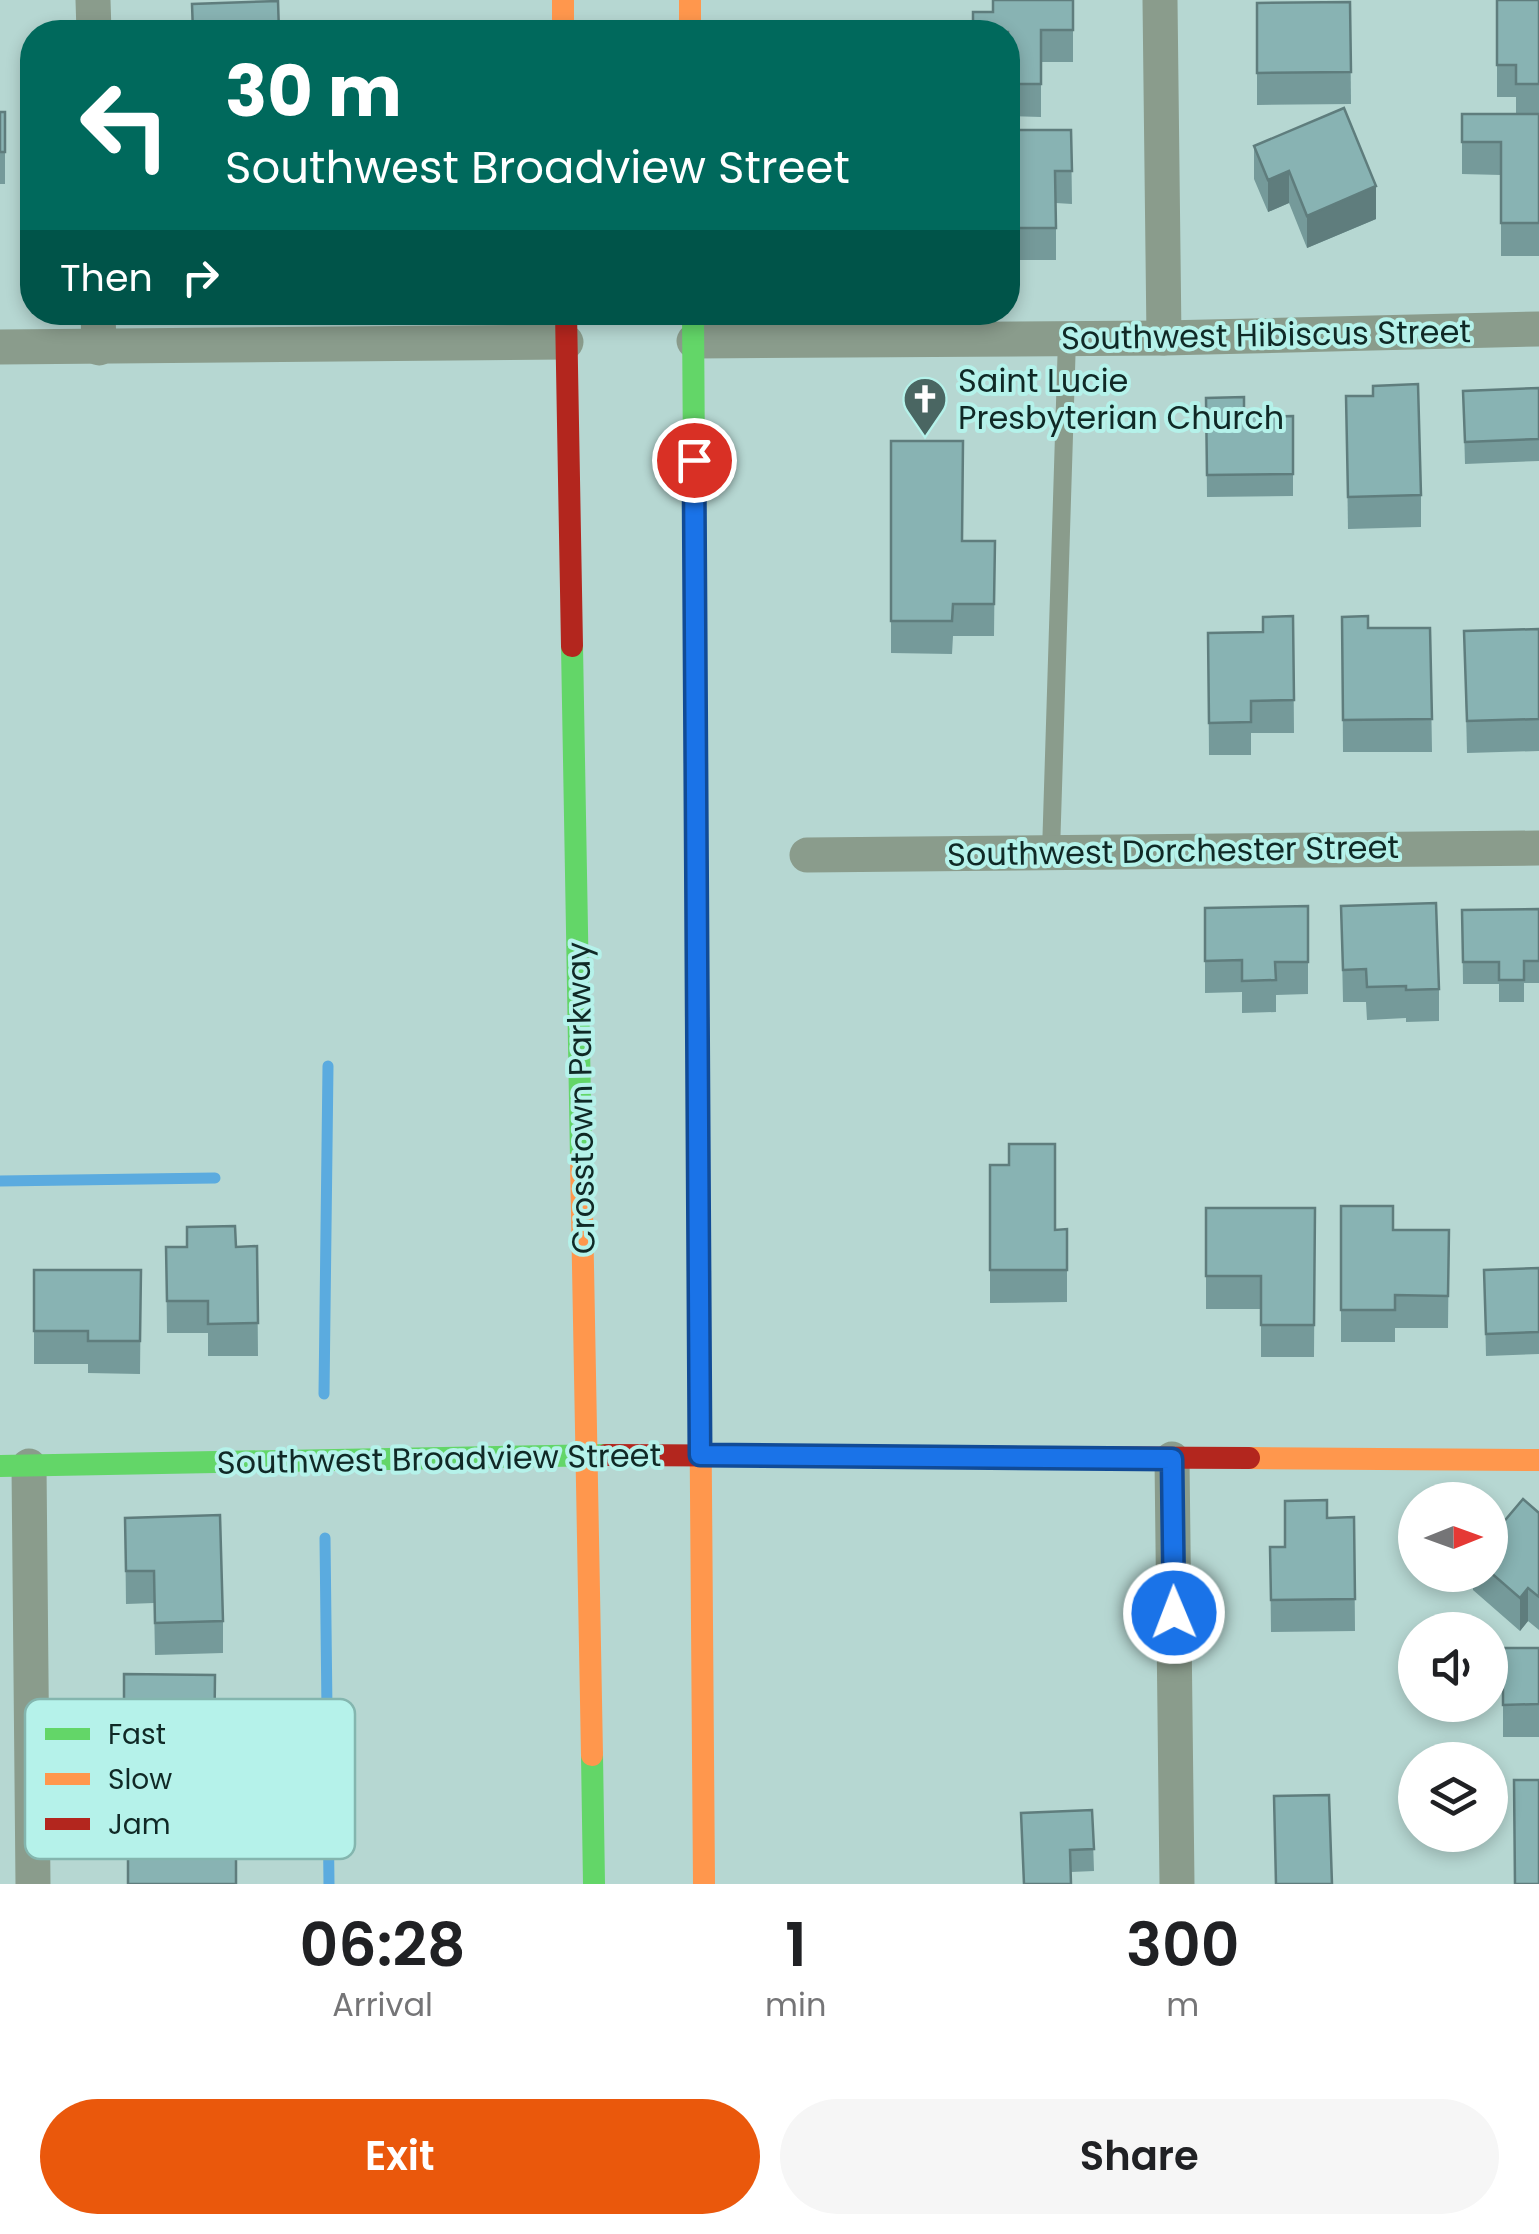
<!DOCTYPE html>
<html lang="en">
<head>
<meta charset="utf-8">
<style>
	:root { --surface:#fff; --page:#f6f6f6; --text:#202124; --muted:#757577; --accent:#ea580c }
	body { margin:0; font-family:Poppins,sans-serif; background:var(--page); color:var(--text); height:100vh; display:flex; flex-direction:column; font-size:38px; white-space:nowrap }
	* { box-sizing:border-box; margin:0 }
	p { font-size:32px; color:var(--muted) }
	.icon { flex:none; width:55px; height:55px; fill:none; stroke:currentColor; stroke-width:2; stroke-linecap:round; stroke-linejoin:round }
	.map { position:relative; height:1884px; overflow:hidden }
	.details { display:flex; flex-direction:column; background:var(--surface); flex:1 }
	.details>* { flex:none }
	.top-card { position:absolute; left:20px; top:20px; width:1000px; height:305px; border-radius:40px; box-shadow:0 5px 15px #0003; background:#00695c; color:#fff; overflow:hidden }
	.needle { width:65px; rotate:89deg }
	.tools { position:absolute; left:1398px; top:1482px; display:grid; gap:20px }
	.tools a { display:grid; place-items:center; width:110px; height:110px; border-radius:50%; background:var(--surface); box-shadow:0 5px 15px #0003; font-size:50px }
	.pin { position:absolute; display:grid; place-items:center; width:85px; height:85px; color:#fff; margin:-42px; border:5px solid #fff; border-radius:50%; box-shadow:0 2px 10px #0007 }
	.me { position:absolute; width:110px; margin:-55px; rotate:359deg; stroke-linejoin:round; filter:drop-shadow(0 0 8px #0008) }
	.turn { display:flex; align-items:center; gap:35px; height:210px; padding:0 40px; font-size:45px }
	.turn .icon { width:130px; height:130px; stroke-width:2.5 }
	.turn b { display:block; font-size:70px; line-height:85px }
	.then { display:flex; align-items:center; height:95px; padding:0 40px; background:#0003; gap:20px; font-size:38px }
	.eta { display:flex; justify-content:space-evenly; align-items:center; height:170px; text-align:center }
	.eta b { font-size:60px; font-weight:600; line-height:70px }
	.button { display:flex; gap:20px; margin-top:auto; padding:20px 40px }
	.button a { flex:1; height:115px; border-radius:60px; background:var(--accent); color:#fff; font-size:40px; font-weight:600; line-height:115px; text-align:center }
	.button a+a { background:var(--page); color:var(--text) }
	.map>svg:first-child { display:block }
</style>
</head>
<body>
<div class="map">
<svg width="1539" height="1884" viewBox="0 0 1539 1884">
	<rect width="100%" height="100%" fill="#b6d7d2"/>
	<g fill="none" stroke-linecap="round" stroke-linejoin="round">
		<!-- stream -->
		<g stroke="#5babdf" stroke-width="11">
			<polyline points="0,1181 215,1178"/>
			<polyline points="324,1394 328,1066"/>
			<polyline points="325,1538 329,1884"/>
		</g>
		<!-- lane -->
		<polyline stroke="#8a9c8c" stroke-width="18" points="1051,852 1067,339"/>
		<!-- street -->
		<g stroke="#8a9c8c" stroke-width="35">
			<polyline points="93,0 94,32"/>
			<polyline points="1160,0 1164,338"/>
			<polyline points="98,312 99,348"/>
			<polyline points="694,341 1164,338 1539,329"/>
			<polyline points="0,347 566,342"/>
			<polyline points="807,855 1539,848"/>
			<polyline points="1172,1459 1177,1884"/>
			<polyline points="29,1466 33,1884"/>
		</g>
		<!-- fast -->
		<g stroke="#63d668" stroke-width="22">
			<polyline points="693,312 699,1232"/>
			<polyline points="572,646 581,1158"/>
			<polyline points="0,1466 606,1455"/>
			<polyline points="592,1755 594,1884"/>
		</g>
		<!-- slow -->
		<g stroke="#ff974d" stroke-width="22">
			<polyline points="563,0 563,32"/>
			<polyline points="690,0 690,32"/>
			<polyline points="581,1158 592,1755"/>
			<polyline points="699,1232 704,1884"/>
			<polyline points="1249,1458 1539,1460"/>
		</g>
		<!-- jam -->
		<g stroke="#b3261e" stroke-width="22">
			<polyline points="566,312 572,646"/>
			<polyline points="606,1455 1249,1458"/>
		</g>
	</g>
	<!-- wall -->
	<g fill="#759a9a">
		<polygon points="1073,0 1073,62 1041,62 1041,117 1008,116 1008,32 993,12"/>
		<polygon points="1497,0 1539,0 1539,256 1501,256 1501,175 1462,174 1462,114 1516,114 1516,97 1497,97"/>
		<polygon points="1350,2 1351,104 1257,105 1257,3"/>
		<rect x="0" y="112" width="5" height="72"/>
		<polygon points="1008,130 1071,130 1072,204 1056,203 1056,260 1008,260"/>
		<polygon points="1254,146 1376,219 1307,248 1289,203 1268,212 1254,179"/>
		<polygon points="1539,388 1539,461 1465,464 1463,391"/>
		<polygon points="1346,396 1421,495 1421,527 1348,529"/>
		<polygon points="1206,398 1244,417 1293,416 1293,496 1207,497"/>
		<polygon points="891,441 963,541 995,541 994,636 953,636 952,654 891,653"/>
		<polygon points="1293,616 1294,733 1251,733 1251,755 1209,755 1208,633 1263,632"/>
		<polygon points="1342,617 1368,628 1430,628 1432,752 1343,752"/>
		<polygon points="1539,629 1539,751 1467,753 1464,631"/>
		<polygon points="1308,906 1308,994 1276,995 1276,1012 1242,1013 1242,992 1205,993 1205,908"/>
		<polygon points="1341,906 1439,989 1439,1021 1406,1022 1406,1018 1367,1020 1366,1002 1343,1002"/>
		<polygon points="1539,909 1539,983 1524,983 1524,1002 1499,1002 1499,984 1463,984 1462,910"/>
		<polygon points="990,1165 1055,1230 1067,1229 1067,1302 990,1303"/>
		<polygon points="1341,1206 1393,1230 1449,1230 1448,1328 1395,1328 1395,1342 1341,1342"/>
		<polygon points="1206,1208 1315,1208 1314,1357 1261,1357 1261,1309 1206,1309"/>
		<polygon points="257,1246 258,1356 208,1356 208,1333 167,1333 166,1247"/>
		<polygon points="1539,1268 1539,1354 1486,1356 1484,1270"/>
		<polygon points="34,1270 141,1270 140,1374 88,1373 88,1364 34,1364"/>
		<polygon points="1539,1513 1539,1630 1528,1621 1520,1631 1473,1590 1473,1575 1490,1575 1490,1538"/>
		<polygon points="1354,1517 1355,1631 1271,1632 1270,1547 1285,1547 1327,1518"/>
		<polygon points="125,1518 223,1621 223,1653 155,1655 154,1603 126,1604"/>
		<rect x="1503" y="1648" width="36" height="89"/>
		<polygon points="124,1674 215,1675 214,1794 144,1794 144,1747 124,1747"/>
		<polygon points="1092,1810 1094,1871 1071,1872 1071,1884 1024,1884 1021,1813"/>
	</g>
	<!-- shaded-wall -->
	<g fill="#5f7d7d">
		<polygon points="1289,171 1289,203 1268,212 1268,180"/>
		<polygon points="1376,186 1376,219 1307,248 1307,216"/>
		<polygon points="1528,1588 1528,1621 1520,1631 1520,1598"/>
	</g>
	<!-- building -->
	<g fill="#88b3b3" stroke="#5f7d7d" stroke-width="2.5">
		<polygon points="993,0 1073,0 1073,30 1041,30 1041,84 1008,84 1008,32 973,32 973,12 993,12"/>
		<polygon points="1497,0 1539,0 1539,84 1516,84 1516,65 1497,65"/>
		<polygon points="278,1 279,32 193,32 192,4"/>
		<polygon points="1350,2 1351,72 1257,73 1257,3"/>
		<polygon points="1344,108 1376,186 1307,216 1289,171 1268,180 1254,146"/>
		<rect x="0" y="112" width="5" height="40"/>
		<polygon points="1462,114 1539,114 1539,223 1501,223 1501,142 1462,142"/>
		<polygon points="1008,130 1071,130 1072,171 1055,171 1056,228 1008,228"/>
		<polygon points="1418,384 1421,495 1348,497 1346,396 1373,396 1373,386"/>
		<polygon points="1539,388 1539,439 1465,442 1463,391"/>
		<polygon points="1244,397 1244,417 1293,416 1293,474 1207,475 1206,398"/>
		<polygon points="891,441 963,441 962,541 995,541 994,604 953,604 952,621 891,621"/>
		<polygon points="1293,616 1294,700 1251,701 1251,722 1209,723 1208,633 1263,632 1263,617"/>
		<polygon points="1368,616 1368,628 1430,628 1432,719 1343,720 1342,617"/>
		<polygon points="1539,629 1539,719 1467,721 1464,631"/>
		<polygon points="1436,903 1439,989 1406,990 1406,986 1367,987 1366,969 1343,970 1341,906"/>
		<polygon points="1308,906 1308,962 1275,962 1276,980 1242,981 1242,960 1205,961 1205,908"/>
		<polygon points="1539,909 1539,961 1524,961 1524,980 1499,980 1499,962 1463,962 1462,910"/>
		<polygon points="1009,1144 1055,1144 1055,1230 1067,1229 1067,1270 990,1270 990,1165 1009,1165"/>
		<polygon points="1341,1206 1393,1206 1393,1230 1449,1230 1448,1296 1395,1295 1395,1310 1341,1310"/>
		<polygon points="1206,1208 1315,1208 1314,1325 1261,1325 1261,1276 1206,1276"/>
		<polygon points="235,1226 236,1247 257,1246 258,1323 208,1324 208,1301 167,1301 166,1247 187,1247 187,1227"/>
		<polygon points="1539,1268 1539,1332 1486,1334 1484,1270"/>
		<polygon points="34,1270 141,1270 140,1341 88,1341 88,1331 34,1331"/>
		<polygon points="1523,1499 1539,1513 1539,1597 1528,1588 1520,1598 1490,1572 1490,1538"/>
		<polygon points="1327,1500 1327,1518 1354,1517 1355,1599 1271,1600 1270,1547 1285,1547 1285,1501"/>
		<polygon points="220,1515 223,1621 155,1623 154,1571 126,1571 125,1518"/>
		<polygon points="1503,1648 1539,1648 1539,1704 1503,1705"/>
		<polygon points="124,1674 215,1675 214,1762 144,1761 145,1715 124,1715"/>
		<polygon points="1514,1780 1539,1780 1539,1884 1515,1884"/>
		<polygon points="1329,1795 1332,1884 1276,1884 1274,1796"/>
		<polygon points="140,1807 185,1808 184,1849 236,1849 236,1884 128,1884 128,1850 139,1850"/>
		<polygon points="1092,1810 1094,1849 1070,1850 1071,1884 1024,1884 1021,1813"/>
	</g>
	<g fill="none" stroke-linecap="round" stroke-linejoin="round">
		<defs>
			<polyline id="route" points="694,460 700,1455 1172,1459 1174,1613"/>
		</defs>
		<!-- route casing -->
		<use href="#route" stroke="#114b97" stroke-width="25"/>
		<!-- route -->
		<use href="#route" stroke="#1a73e8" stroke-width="18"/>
	</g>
	<!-- icons -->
	<defs>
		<symbol id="church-pin" viewBox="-11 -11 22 30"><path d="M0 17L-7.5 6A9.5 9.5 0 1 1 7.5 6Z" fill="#4a6662" stroke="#b5f2ea"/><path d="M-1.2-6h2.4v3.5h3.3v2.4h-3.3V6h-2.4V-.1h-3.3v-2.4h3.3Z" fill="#fff"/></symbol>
	</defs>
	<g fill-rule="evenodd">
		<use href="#church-pin" x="900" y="374" width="50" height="68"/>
	</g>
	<g text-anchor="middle" stroke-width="8" stroke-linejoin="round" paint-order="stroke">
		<!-- street labels -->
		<g font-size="32" fill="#102926" stroke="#b5f2ea">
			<text transform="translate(1266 335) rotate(-1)" y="11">Southwest Hibiscus Street</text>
			<text transform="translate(1173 851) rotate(-1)" y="11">Southwest Dorchester Street</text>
			<text transform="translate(581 1098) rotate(-91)" y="11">Crosstown Parkway</text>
			<text transform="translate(439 1459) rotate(-1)" y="11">Southwest Broadview Street</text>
		</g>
		<!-- poi labels -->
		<g font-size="32" fill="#102926" stroke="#b5f2ea" text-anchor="start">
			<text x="958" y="392">Saint Lucie<tspan x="958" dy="37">Presbyterian Church</tspan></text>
		</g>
	</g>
	<!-- legend -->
	<rect x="25" y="1699" width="330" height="160" rx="15" fill="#b5f2ea" stroke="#84b6af" stroke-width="2.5"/>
	<rect x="45" y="1728" width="45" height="12" fill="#63d668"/>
	<rect x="45" y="1773" width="45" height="12" fill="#ff974d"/>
	<rect x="45" y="1818" width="45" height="12" fill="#b3261e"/>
	<g font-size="28" fill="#102926">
		<text x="108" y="1744">Fast</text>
		<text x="108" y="1789">Slow</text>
		<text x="108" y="1834">Jam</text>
	</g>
</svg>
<div class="tools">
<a><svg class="needle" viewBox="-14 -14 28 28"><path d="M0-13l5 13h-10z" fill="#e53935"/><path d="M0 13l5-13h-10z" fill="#757577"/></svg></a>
<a><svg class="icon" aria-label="sound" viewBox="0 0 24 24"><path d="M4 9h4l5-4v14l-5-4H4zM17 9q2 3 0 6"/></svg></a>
<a><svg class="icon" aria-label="layers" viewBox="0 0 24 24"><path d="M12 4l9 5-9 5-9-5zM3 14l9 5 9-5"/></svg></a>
</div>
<div class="pin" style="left:694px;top:460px;background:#d93025"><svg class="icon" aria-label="arrive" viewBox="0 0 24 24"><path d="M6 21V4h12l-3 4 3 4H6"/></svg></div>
<svg class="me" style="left:1174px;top:1613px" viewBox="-20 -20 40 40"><circle r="17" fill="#1a73e8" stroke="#fff" stroke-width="3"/><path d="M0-11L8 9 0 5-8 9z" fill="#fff"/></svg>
<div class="top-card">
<div class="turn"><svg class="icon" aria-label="left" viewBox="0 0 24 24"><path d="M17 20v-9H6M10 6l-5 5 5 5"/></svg><div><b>30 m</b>Southwest Broadview Street</div></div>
<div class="then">Then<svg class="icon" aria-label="right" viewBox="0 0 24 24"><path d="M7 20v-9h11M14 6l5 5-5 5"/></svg></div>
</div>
</div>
<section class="details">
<div class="eta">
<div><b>06:28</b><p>Arrival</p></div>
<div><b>1</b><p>min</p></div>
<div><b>300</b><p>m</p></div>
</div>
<div class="button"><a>Exit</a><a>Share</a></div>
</section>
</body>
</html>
